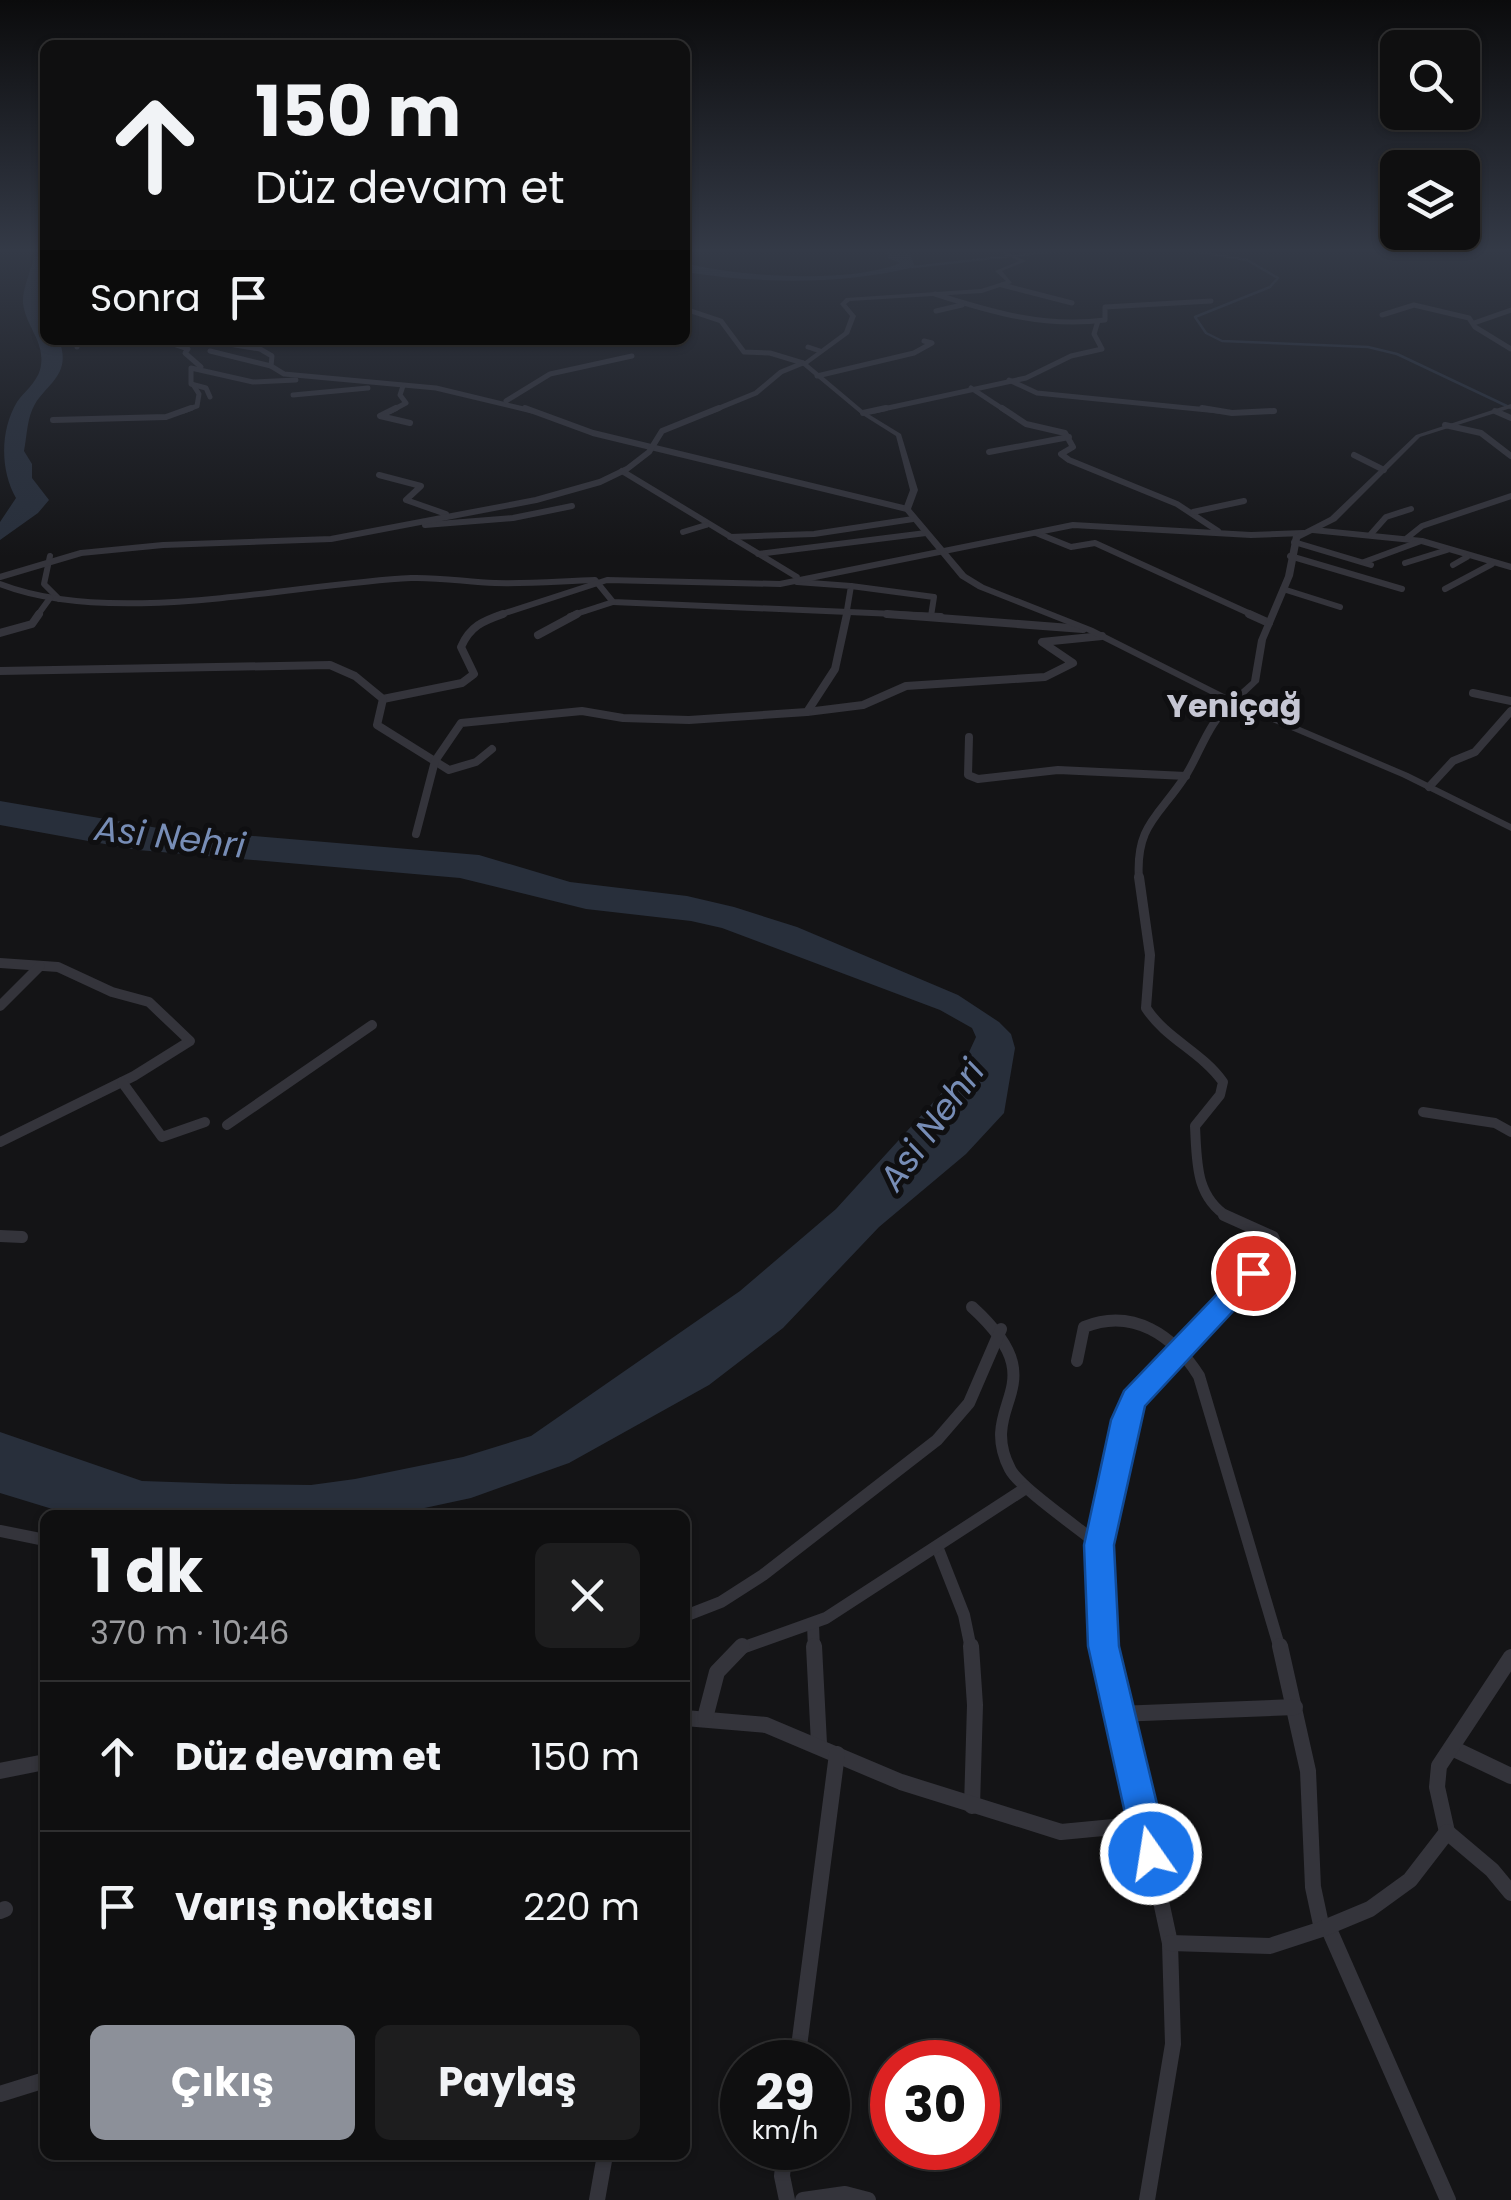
<!DOCTYPE html>
<html lang="tr">
<head>
<meta charset="utf-8">
<style>
	:root { --surface:#0f0f10; --page:#1d1d1e; --text:#f1f3f6; --muted:#9b9c9f; --line:#2f2f30; --accent:#8c9099 }
	body { margin:0; font-family:Poppins,sans-serif; background:var(--page); color:var(--text); height:100vh; display:flex; flex-direction:column; font-size:38px; white-space:nowrap }
	* { box-sizing:border-box; margin:0 }
	p { font-size:32px; color:var(--muted) }
	.icon { flex:none; width:55px; height:55px; fill:none; stroke:currentColor; stroke-width:2; stroke-linecap:round; stroke-linejoin:round }
	.map { position:relative; flex:1; overflow:hidden }
	.details { position:absolute; left:40px; top:1510px; width:650px; height:650px; display:flex; flex-direction:column; background:var(--surface); border-radius:15px; box-shadow:0 2px 8px #0004,0 0 0 2px var(--line) }
	.details>* { flex:none }
	.hud { position:absolute; left:40px; top:40px; width:650px; height:305px; border-radius:15px; box-shadow:0 2px 8px #0004,0 0 0 2px var(--line); background:#0f0f10; color:var(--text); overflow:hidden }
	.controls { position:absolute; left:1380px; top:30px; display:grid; gap:20px }
	.controls a { display:grid; place-items:center; width:100px; height:100px; border-radius:15px; background:var(--surface); box-shadow:0 2px 8px #0004,0 0 0 2px var(--line); font-size:50px }
	.speed { position:absolute; left:720px; top:2040px; display:flex; gap:20px; font-size:50px; font-weight:700; text-align:center }
	.speed>* { display:grid; place-content:center; width:130px; height:130px; border-radius:50%; background:var(--surface); box-shadow:0 2px 8px #0004,0 0 0 2px var(--line); line-height:1 }
	.speed small { font-size:25px; font-weight:400 }
	.speed .limit { border:15px solid #d22; background:#fff; color:#111 }
	.pin { position:absolute; display:grid; place-items:center; width:85px; height:85px; color:#fff; margin:-42px; border:5px solid #fff; border-radius:50%; box-shadow:0 2px 10px #0007 }
	.me { position:absolute; width:110px; margin:-55px; rotate:347deg; stroke-linejoin:round; filter:drop-shadow(0 0 8px #0008) }
	.turn { display:flex; align-items:center; gap:35px; height:210px; padding:0 50px; font-size:45px }
	.turn .icon { width:130px; height:130px; stroke-width:2.5 }
	.turn b { display:block; font-size:70px; line-height:85px }
	.then { display:flex; align-items:center; height:95px; padding:0 50px; background:#0003; gap:20px; font-size:38px }
	.round { display:grid; place-items:center; flex:none; width:105px; height:105px; border-radius:15px; background:var(--page) }
	.headline { display:flex; align-items:center; justify-content:space-between; height:170px; padding:0 50px }
	h1 { font-size:60px; font-weight:700; line-height:75px }
	.button { display:flex; gap:20px; margin-top:auto; padding:20px 50px }
	.button a { flex:1; height:115px; border-radius:15px; background:var(--accent); color:#fff; font-size:40px; font-weight:700; line-height:115px; text-align:center }
	.button a+a { background:var(--page); color:var(--text) }
	ul { padding:0; list-style:none }
	li { display:flex; align-items:center; gap:30px; height:150px; padding:0 50px; border-top:2px solid var(--line) }
	li div { flex:1 }
	li b { display:block; font-size:38px }
	li em { font-style:normal }
	.map>svg:first-child { display:block }
</style>
</head>
<body>
<div class="map">
<svg width="1511" height="2200" viewBox="0 0 1511 2200">
	<rect width="100%" height="100%" fill="#141416"/>
	<!-- water -->
	<g fill="#282f3b">
		<path d="M886,249H908L915,267C840,285 762,284 685,272V263C737,277 851,284 900,263L888,258Z"/>
		<path d="M45,253L41,300L45,340H59C72,374 48,383 35,404C27,417 27,436 24,451L32,464V478L49,500L38,513L0,540V522L16,498C0,470 0,430 17,402C24,392 36,383 40,370C47,343 26,328 23,303C22,289 31,271 34,257Z"/>
		<polygon points="0,801 158,828 479,855 570,882 687,896 734,907 797,927 958,995 999,1022 1011,1034 1015,1048 1004,1113 966,1154 879,1227 783,1328 709,1385 569,1463 471,1498 392,1515 72,1515 0,1493 0,1432 142,1481 231,1484 311,1485 355,1479 463,1457 531,1436 740,1291 836,1209 959,1074 976,1037 972,1028 940,1010 722,928 691,921 586,909 460,878 138,850 0,825"/>
	</g>
	<g fill="none" stroke-linecap="round" stroke-linejoin="round">
		<!-- stream -->
		<g stroke="#282f3b" stroke-width="2.5">
			<polyline points="1181,249 1247,260 1278,278 1270,287 1195,317 1206,333 1222,341 1368,347 1397,354 1511,408"/>
			<polyline points="913,267 1075,249"/>
		</g>
		<!-- minor-far5 -->
		<g stroke="#34343b" stroke-width="5">
			<polyline points="1002,285 1072,303"/>
			<path d="M935,294C991,312 1045,328 1105,320V307L1211,301"/>
			<polyline points="685,309 721,321 744,352 770,353 803,363"/>
			<polyline points="936,311 962,305"/>
			<polyline points="1382,315 1414,305 1469,318 1475,327 1511,349"/>
			<polyline points="1474,323 1511,310"/>
			<polyline points="77,340 77,347"/>
			<polyline points="192,340 176,345 188,349 185,353 201,367"/>
			<polyline points="205,340 260,349 272,356 271,366 284,374 436,388 532,411"/>
			<polyline points="808,347 820,351"/>
			<polyline points="210,351 271,366"/>
			<polyline points="817,376 914,353 932,343 924,341"/>
			<polyline points="1009,380 1037,393 1218,411"/>
			<polyline points="971,388 1006,411"/>
			<polyline points="293,395 368,388"/>
			<polyline points="210,397 206,388 191,384 191,368 253,382 296,380"/>
			<polyline points="506,401 550,374 632,356"/>
			<polyline points="184,411 197,406 199,394 194,386"/>
			<polyline points="391,411 406,403 400,395 403,386"/>
			<polyline points="712,411 756,393 781,372 803,363"/>
			<polyline points="874,411 1026,378 1071,356 1102,349 1094,334 1098,321"/>
		</g>
		<!-- minor-far4 -->
		<g stroke="#34343b" stroke-width="6">
			<polyline points="396,408 380,416 410,423"/>
			<polyline points="525,408 593,433 907,509"/>
			<polyline points="1002,408 1026,424 1065,433 1073,447 1061,454 1069,460 1177,504 1218,531"/>
			<polyline points="1202,408 1232,413 1274,411"/>
			<polyline points="1495,411 1511,418"/>
			<polyline points="863,413 886,408"/>
			<polyline points="53,420 166,417 191,408"/>
			<polyline points="1445,425 1481,433 1511,456"/>
			<polyline points="989,452 1069,437"/>
			<polyline points="1354,455 1384,470"/>
			<polyline points="622,471 797,577 797,582 851,586 846,616"/>
			<polyline points="379,475 421,486 406,500 446,514"/>
			<polyline points="1193,512 1244,501"/>
			<polyline points="425,525 513,518 572,506"/>
			<polyline points="1313,530 1422,541 1511,567"/>
			<polyline points="683,532 706,525"/>
			<polyline points="1036,533 1071,547 1095,543 1255,616"/>
			<polyline points="1371,534 1386,517 1411,509"/>
			<polyline points="730,537 814,534 913,519"/>
			<polyline points="1407,538 1422,526 1511,496"/>
			<polyline points="1294,542 1371,565"/>
			<polyline points="758,554 926,533"/>
			<polyline points="50,556 44,584 59,599"/>
			<polyline points="1290,556 1402,589"/>
			<polyline points="1364,562 1421,541"/>
			<polyline points="1405,563 1447,550"/>
			<polyline points="1453,565 1467,557"/>
			<polyline points="0,577 81,553 163,545 331,539 536,500 600,482 627,469 649,452 662,431 719,408"/>
			<path d="M0,584C114,628 290,584 411,578C439,577 467,582 495,583C528,584 562,581 595,580L613,602L941,616"/>
			<polyline points="851,586 934,597 931,616"/>
			<polyline points="1283,589 1340,607"/>
			<polyline points="1445,589 1492,564"/>
			<polyline points="37,616 50,598"/>
			<polyline points="496,616 607,580 780,584 1073,525 1251,535 1304,533"/>
			<polyline points="570,616 613,602"/>
		</g>
		<!-- minor-far3 -->
		<g stroke="#34343b" stroke-width="8">
			<polyline points="887,614 1083,629"/>
			<polyline points="1249,614 1269,623"/>
			<polyline points="0,633 32,624 39,614"/>
			<polyline points="538,635 577,614"/>
			<path d="M0,671L330,665L355,676L383,699L462,683L474,674L461,647C470,626 483,621 503,614"/>
			<polyline points="1473,693 1511,701"/>
			<polyline points="383,699 377,725 449,770 476,762 492,749"/>
			<polyline points="807,712 863,705 906,686 1045,677 1073,663 1042,642 1102,636"/>
			<polyline points="969,737 968,775 978,779 1058,770 1186,776"/>
			<polyline points="1429,787 1453,761 1475,752 1511,711"/>
			<polyline points="416,834 435,761 461,723 582,711 623,718 689,720 807,712 835,669 847,614"/>
			<path d="M1139,880C1135,824 1160,816 1186,775C1202,749 1208,722 1233,702"/>
		</g>
		<!-- minor-far2 -->
		<g stroke="#34343b" stroke-width="10">
			<path d="M1139,877L1150,955L1146,1008C1166,1039 1202,1052 1223,1082L1220,1095L1195,1126C1197,1162 1195,1196 1228,1217"/>
			<polyline points="0,963 58,967 112,992 149,1002 190,1041 134,1076 0,1142"/>
			<polyline points="0,1006 40,966"/>
			<polyline points="122,1082 162,1137 205,1122"/>
			<polyline points="1423,1112 1495,1123 1511,1132"/>
			<polyline points="227,1125 372,1025"/>
		</g>
		<!-- minor-far1 -->
		<g stroke="#34343b" stroke-width="12">
			<polyline points="0,1236 22,1237"/>
			<path d="M972,1307C1060,1387 975,1401 1010,1469C1019,1487 1080,1529 1099,1545"/>
			<path d="M1077,1361L1084,1327C1133,1307 1174,1336 1199,1376L1280,1649"/>
			<polyline points="0,1531 45,1540"/>
			<polyline points="938,1549 964,1615 971,1649"/>
			<polyline points="685,1616 721,1602 763,1575 937,1440 969,1403 1001,1329"/>
			<polyline points="813,1625 814,1649"/>
			<polyline points="739,1649 826,1618 1026,1488"/>
			<path d="M1106,1649C1093,1567 1101,1476 1134,1399L1253,1273L1280,1255L1273,1237L1224,1215"/>
		</g>
		<!-- minor -->
		<g stroke="#34343b" stroke-width="16">
			<polyline points="814,1646 819,1744"/>
			<polyline points="971,1646 975,1705 972,1806"/>
			<polyline points="1106,1646 1170,1943 1173,2044 1147,2200"/>
			<polyline points="1280,1646 1308,1771 1313,1887 1322,1929"/>
			<polyline points="1117,1714 1295,1707"/>
			<polyline points="685,1718 766,1725 901,1782 1061,1832 1145,1824"/>
			<polyline points="705,1718 717,1672 742,1646"/>
			<polyline points="1452,1748 1511,1776"/>
			<polyline points="0,1771 45,1762"/>
			<polyline points="1447,1832 1437,1787 1439,1766 1511,1657"/>
			<polyline points="0,1911 5,1909"/>
			<polyline points="1328,1927 1448,2200"/>
			<polyline points="1170,1943 1270,1946 1322,1929 1370,1909 1410,1880 1447,1832 1492,1870 1511,1893"/>
			<polyline points="797,2062 837,1754"/>
			<polyline points="0,2094 45,2080"/>
			<polyline points="785,2148 782,2176 787,2200"/>
			<polyline points="597,2200 605,2155"/>
			<polyline points="803,2200 845,2194 868,2200"/>
		</g>
		<!-- tertiary -->
		<polygon fill="#34343b" fill-rule="evenodd" points="995,249 1000,249 1026,261 1002,271 1012,283 982,293 850,301 846,304 856,316 849,334 808,364 865,412 901,434 918,490 911,509 966,574 984,585 1093,628 1232,698 1251,681 1258,640 1285,576 1293,536 1330,517 1416,435 1511,404 1511,408 1420,437 1336,521 1300,539 1293,576 1266,640 1259,682 1239,701 1408,773 1511,824 1511,831 1402,777 1230,704 1087,632 978,589 960,578 903,509 910,490 896,436 861,414 801,364 844,332 850,316 840,304 846,298 981,289 1006,281 995,271 1019,261"/>
	</g>
	<!-- sky -->
	<linearGradient id="sky" x2="0" y2="1"><stop stop-color="#0b0b0c"/><stop offset="0.45" stop-color="#343a47"/><stop offset="1" stop-color="#343a47" stop-opacity="0"/></linearGradient>
	<rect width="1511" height="557" fill="url(#sky)"/>
	<!-- route -->
	<polygon fill="#1a73e8" stroke="#114b97" stroke-width="2.5" points="1253,1263 1266,1273 1262,1280 1145,1406 1114,1545 1119,1646 1169,1854 1164,1867 1151,1872 1139,1867 1134,1854 1088,1646 1084,1545 1111,1420 1124,1391 1244,1266"/>
	<g text-anchor="middle" stroke-width="10" stroke-linejoin="round" paint-order="stroke">
		<!-- far-quarter labels -->
		<g font-size="32" font-weight="bold" fill="#c5c6d3" stroke="#0f0f11">
			<text x="1234" y="717">Yeniçağ</text>
		</g>
		<!-- water labels -->
		<g font-size="35" font-style="italic" fill="#778db6" stroke="#0f0f11">
			<text transform="translate(170 837) rotate(7)" y="12">Asi Nehri</text>
			<text transform="translate(932 1125) rotate(-54)" y="12">Asi Nehri</text>
		</g>
	</g>
</svg>
<div class="controls">
<a><svg class="icon" aria-label="search" viewBox="0 0 24 24"><circle cx="10" cy="10" r="6"/><path d="M15 15l6 6"/></svg></a>
<a><svg class="icon" aria-label="layers" viewBox="0 0 24 24"><path d="M12 4l9 5-9 5-9-5zM3 14l9 5 9-5"/></svg></a>
</div>
<div class="speed"><div>29<small>km/h</small></div><div class="limit">30</div></div>
<div class="pin" style="left:1253px;top:1273px;background:#d93025"><svg class="icon" aria-label="arrive" viewBox="0 0 24 24"><path d="M6 21V4h12l-3 4 3 4H6"/></svg></div>
<svg class="me" style="left:1151px;top:1854px" viewBox="-20 -20 40 40"><circle r="17" fill="#1a73e8" stroke="#fff" stroke-width="3"/><path d="M0-11L8 9 0 5-8 9z" fill="#fff"/></svg>
<div class="hud">
<div class="turn"><svg class="icon" aria-label="ahead" viewBox="0 0 24 24"><path d="M12 20V5M6 11l6-6 6 6"/></svg><div><b>150 m</b>Düz devam et</div></div>
<div class="then">Sonra<svg class="icon" aria-label="arrive" viewBox="0 0 24 24"><path d="M6 21V4h12l-3 4 3 4H6"/></svg></div>
</div>
<section class="details">
<div class="headline"><div><h1>1 dk</h1><p>370 m · 10:46</p></div><a class="round"><svg class="icon" aria-label="close" viewBox="0 0 24 24"><path d="M6 6l12 12M18 6L6 18"/></svg></a></div>
<ul>
<li><svg class="icon" aria-label="ahead" viewBox="0 0 24 24"><path d="M12 20V5M6 11l6-6 6 6"/></svg><div><b>Düz devam et</b></div><em>150 m</em></li>
<li><svg class="icon" aria-label="arrive" viewBox="0 0 24 24"><path d="M6 21V4h12l-3 4 3 4H6"/></svg><div><b>Varış noktası</b></div><em>220 m</em></li>
</ul>
<div class="button"><a>Çıkış</a><a>Paylaş</a></div>
</section>
</div>
</body>
</html>
